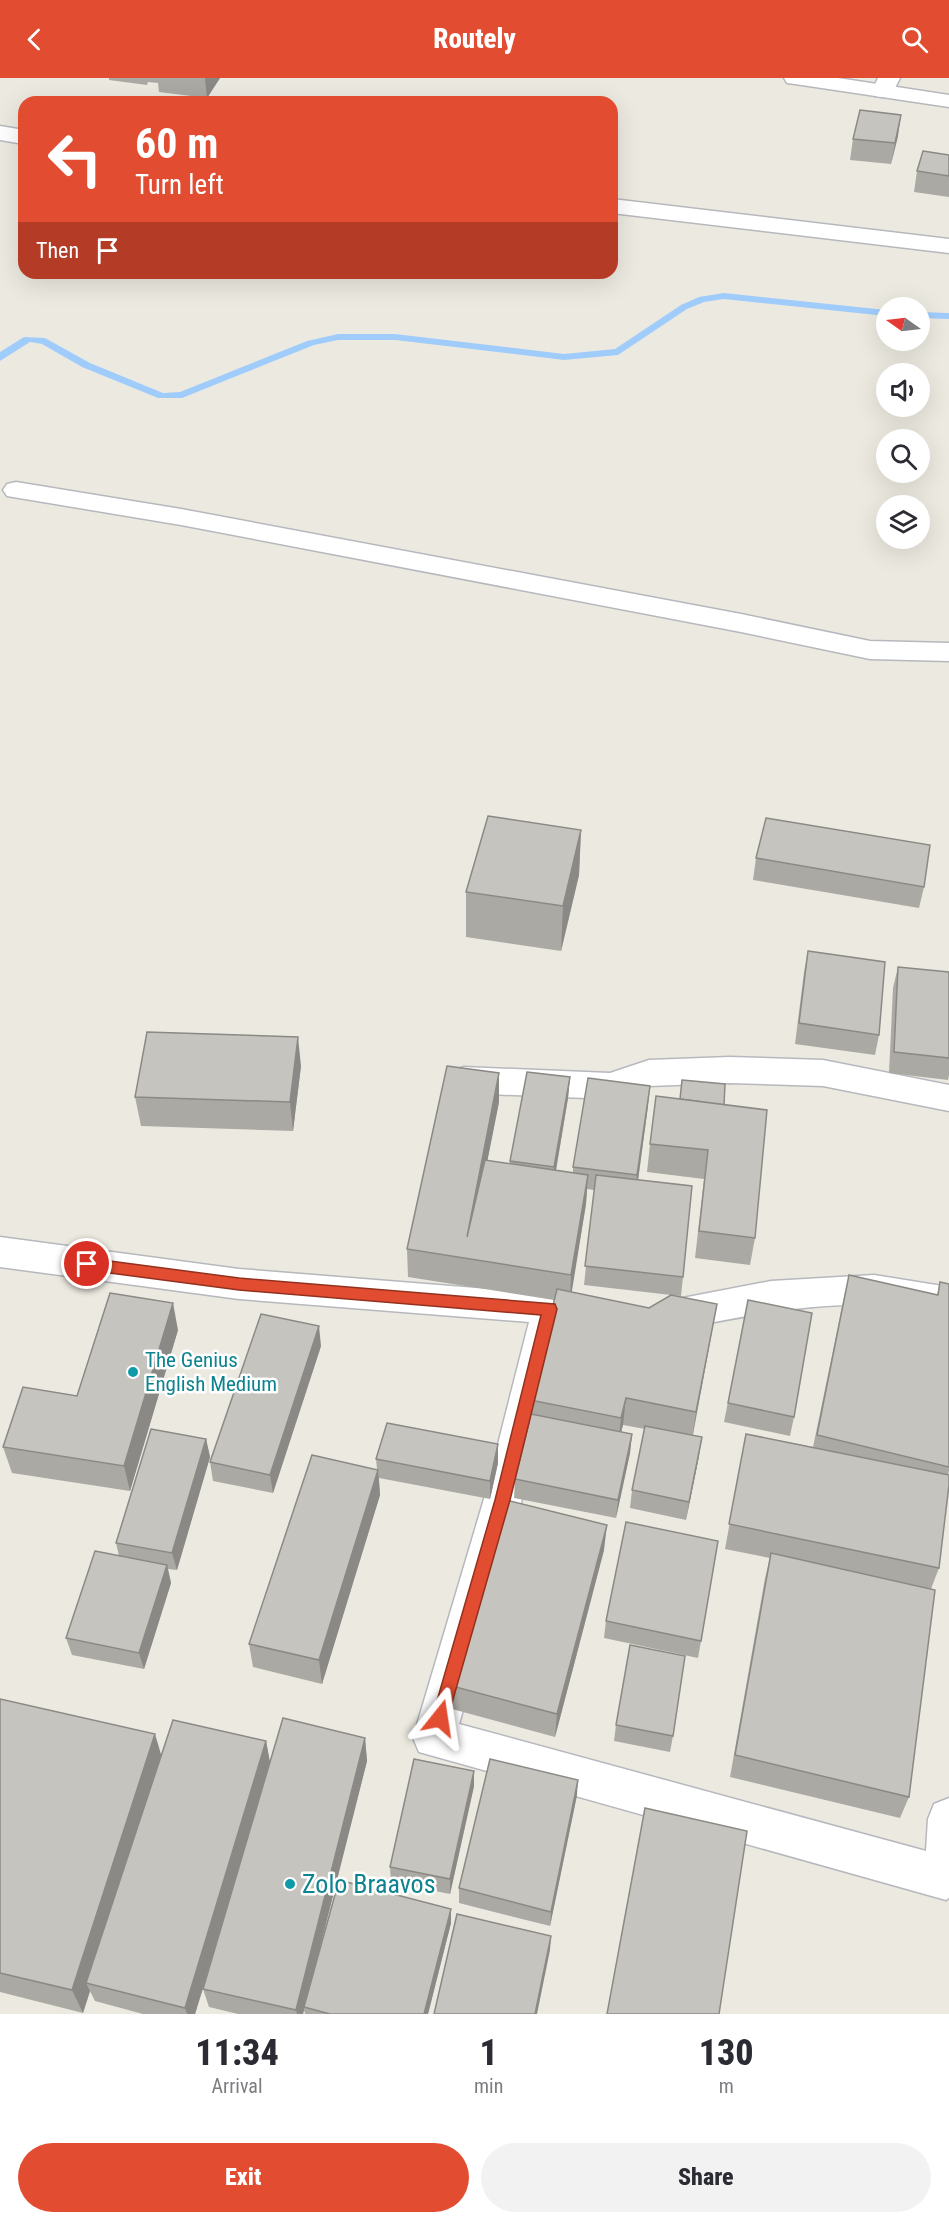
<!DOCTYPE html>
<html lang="en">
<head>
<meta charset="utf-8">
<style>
	:root { --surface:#fff; --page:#f2f2f3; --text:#2b2b33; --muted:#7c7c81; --accent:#e24c30 }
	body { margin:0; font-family:"Roboto Condensed",sans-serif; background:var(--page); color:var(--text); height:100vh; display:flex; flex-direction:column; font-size:22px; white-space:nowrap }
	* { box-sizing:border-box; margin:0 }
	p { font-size:20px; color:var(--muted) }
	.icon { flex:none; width:33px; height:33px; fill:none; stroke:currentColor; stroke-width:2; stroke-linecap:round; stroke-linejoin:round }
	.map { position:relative; height:1936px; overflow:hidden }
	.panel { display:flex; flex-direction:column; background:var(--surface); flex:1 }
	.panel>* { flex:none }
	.hud { position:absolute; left:18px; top:18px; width:600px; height:183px; border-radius:18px; box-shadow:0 6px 24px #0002; background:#e24c30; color:#fff; overflow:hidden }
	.needle { width:39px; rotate:284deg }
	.controls { position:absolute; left:876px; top:219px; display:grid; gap:12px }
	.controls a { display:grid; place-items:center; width:54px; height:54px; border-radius:50%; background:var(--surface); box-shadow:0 6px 24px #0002; font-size:30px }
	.pin { position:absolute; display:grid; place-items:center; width:51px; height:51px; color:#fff; margin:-26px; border:3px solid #fff; border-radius:50%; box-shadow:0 2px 6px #0007 }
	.me { position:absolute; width:66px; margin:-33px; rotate:15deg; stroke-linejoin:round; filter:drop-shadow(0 0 4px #0008) }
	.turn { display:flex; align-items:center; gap:21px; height:126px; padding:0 18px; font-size:27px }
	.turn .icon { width:78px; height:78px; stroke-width:2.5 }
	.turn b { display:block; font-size:42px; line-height:51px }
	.then { display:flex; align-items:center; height:57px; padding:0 18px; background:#0003; gap:12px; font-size:22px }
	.eta { display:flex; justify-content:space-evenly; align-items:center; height:102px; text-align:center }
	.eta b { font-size:36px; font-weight:800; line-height:42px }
	.primary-button { display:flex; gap:12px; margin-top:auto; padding:12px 18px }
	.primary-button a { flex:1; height:69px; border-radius:36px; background:var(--accent); color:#fff; font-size:24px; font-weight:800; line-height:69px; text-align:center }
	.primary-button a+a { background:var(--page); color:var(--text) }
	header { display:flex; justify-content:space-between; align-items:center; height:78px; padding:0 18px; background:var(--accent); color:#fff; font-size:27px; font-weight:800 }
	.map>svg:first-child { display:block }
</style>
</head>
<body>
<header><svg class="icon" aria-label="back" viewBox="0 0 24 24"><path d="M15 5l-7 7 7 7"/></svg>Routely<svg class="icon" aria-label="search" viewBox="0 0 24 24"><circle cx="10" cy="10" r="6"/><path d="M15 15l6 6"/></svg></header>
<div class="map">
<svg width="949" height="1936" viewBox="0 0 949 1936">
	<rect width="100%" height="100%" fill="#eceae0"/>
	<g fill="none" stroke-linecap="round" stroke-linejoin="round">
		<!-- stream -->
		<g fill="#a0ccfc" fill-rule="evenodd">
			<polygon points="724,215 886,232 886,238 724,221 704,224 687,231 618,277 564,282 395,262 338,262 314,267 182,320 158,320 82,289 42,266 30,264 0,283 0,274 24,259 45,260 90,285 163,315 180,314 307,263 338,256 395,256 564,276 615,271 681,227 699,219"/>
			<polygon points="920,234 949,235 949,241 920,240"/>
		</g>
		<defs>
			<g id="minor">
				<polygon points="878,0 900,0 891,18 883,19 875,18 872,13"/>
				<polygon points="0,48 24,52 24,66 0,62"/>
				<polygon points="612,121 949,161 949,175 612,135"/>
				<polygon points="16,404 181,431 741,536 870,563 949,565 949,583 870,581 741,554 181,447 7,418 3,412 7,406"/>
				<polygon points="730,979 823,982 949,1007 949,1033 823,1008 730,1005 649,1008 610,1021 464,1015 452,1011 447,1002 452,993 464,989 610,995 649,982"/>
				<polygon points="0,1159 239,1191 550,1216 583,1224 588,1235 583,1246 570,1250 564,1249 522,1421 459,1646 926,1773 928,1741 934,1726 949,1720 949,1820 946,1822 419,1674 413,1660 484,1421 529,1244 239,1221 0,1189"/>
				<path d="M874,1197L949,1209V1239C924,1235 897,1228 872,1227C804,1225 738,1240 672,1252L659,1248L654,1237L659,1226L672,1222L771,1203Z"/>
			</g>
			<polygon id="tertiary" points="784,0 838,0 949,17 949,29 795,6 787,5"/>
		</defs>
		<!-- minor casing -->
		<use href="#minor" stroke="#b6b8bd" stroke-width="3"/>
		<!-- tertiary casing -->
		<use href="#tertiary" stroke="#b6b8bd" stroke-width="3"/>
		<!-- minor -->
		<use href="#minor" fill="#fff" fill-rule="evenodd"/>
		<!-- tertiary -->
		<use href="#tertiary" fill="#fff" fill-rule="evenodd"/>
	</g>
	<!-- wall -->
	<g fill="#aaa9a3" fill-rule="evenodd">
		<polygon points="109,0 220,0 207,20 159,14 158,5 148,4 147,7 109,2"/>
		<polygon points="898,58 891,86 850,82 853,61"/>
		<polygon points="949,77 949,119 914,114 917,93"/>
		<polygon points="581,752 579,797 561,873 466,859 466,814"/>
		<polygon points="756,780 924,809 919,830 753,802"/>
		<polygon points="808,873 879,957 875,977 795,966 804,894"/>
		<polygon points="898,889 949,894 949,997 948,1002 889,995 893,910"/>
		<polygon points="301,988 293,1053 141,1048 135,1019"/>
		<path d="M570,999L568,1020L556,1093L573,1095V1089L648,1028L638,1102L683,1199L681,1218L671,1217L717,1226L693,1357L699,1378L686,1442L630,1430L632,1412L645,1351L623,1347L621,1354L632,1356L630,1375L616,1440L514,1420L515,1401L529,1345L530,1322L554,1222L408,1199L407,1171L499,1024L487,1083L510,1086V1083ZM587,1111L594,1112L584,1207L671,1217L649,1230L571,1214L586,1126Z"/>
		<polygon points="682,1002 724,1027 755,1160 750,1187 695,1180 704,1101 647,1094 650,1066 680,1021"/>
		<polygon points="849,1197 937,1217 940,1204 949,1206 949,1393 948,1397 939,1490 931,1511 909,1719 900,1740 730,1699 765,1500 770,1480 725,1471 746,1356 813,1369 843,1224"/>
		<polygon points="748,1222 794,1339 790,1358 724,1344"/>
		<polygon points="178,1252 130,1413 12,1395 3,1369 77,1318"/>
		<polygon points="321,1268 273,1415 213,1403 210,1384"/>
		<polygon points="206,1361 210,1379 177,1492 168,1491 171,1505 144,1591 72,1577 66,1560 119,1478 116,1465"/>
		<polygon points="498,1366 498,1385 490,1421 379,1400 380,1417 322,1606 253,1589 249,1566 377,1391 376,1381"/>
		<polygon points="604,1472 555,1659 452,1631 452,1608"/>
		<polygon points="606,1543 701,1563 698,1580 604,1560"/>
		<polygon points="0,1621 161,1677 266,1663 270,1684 365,1660 367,1683 317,1880 451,1845 428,1936 305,1936 304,1932 303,1936 238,1936 209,1929 203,1911 195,1936 143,1936 95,1923 90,1913 83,1935 0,1914"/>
		<polygon points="616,1647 673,1658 670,1674 614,1663"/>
		<polygon points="474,1708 450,1816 391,1804 390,1789"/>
		<polygon points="577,1717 550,1848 459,1825 459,1810"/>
	</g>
	<!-- shaded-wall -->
	<g fill="#8b8985">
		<polygon points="205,0 220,0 207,20"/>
		<polygon points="901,37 898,58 891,86 895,65"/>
		<polygon points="581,752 579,797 561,873 563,828"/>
		<polygon points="298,959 301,988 293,1053 290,1024"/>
		<polygon points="499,995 499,1024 468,1181 467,1159"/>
		<polygon points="570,999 568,1020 553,1109 554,1089"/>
		<polygon points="650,1008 648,1028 636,1117 637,1097"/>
		<polygon points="588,1097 586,1126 570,1225 571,1197"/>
		<polygon points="173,1225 178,1252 130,1413 124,1388"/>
		<polygon points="717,1226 712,1253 692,1360 696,1334"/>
		<polygon points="319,1248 321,1268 273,1415 270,1397"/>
		<polygon points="626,1320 623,1347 618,1366 621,1340"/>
		<polygon points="632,1356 630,1375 616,1440 618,1422"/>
		<polygon points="702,1359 699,1378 686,1442 689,1424"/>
		<polygon points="206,1361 210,1379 177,1492 172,1475"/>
		<polygon points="498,1366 498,1385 490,1421 490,1403"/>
		<polygon points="378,1392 380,1417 322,1606 319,1582"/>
		<polygon points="607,1447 604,1472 555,1659 557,1636"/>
		<polygon points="167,1487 171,1505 144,1591 139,1575"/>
		<polygon points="155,1656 163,1683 86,1905 90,1913 83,1935 72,1912"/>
		<polygon points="365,1660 367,1683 305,1929 304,1929 304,1932 303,1936 297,1936 296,1932"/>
		<polygon points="266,1663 270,1685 195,1936 187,1936 185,1930"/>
		<polygon points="474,1693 474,1708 450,1816 450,1801"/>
		<polygon points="578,1702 577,1717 550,1848 551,1834"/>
		<polygon points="451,1831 451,1845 428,1936 424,1936"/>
		<polygon points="551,1858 550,1872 537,1936 535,1936"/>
	</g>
	<!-- building -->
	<g fill="#c6c4be" stroke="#8b8985" stroke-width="1.5">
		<polygon points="860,32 901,37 895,65 853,61"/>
		<polygon points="923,73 949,77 949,98 917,93"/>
		<polygon points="488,738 581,752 563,828 466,814"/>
		<polygon points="766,740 930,767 924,809 756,780"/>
		<polygon points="808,873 885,884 879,957 799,945"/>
		<polygon points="898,889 949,894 949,980 894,974"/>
		<polygon points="147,954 298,959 290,1024 135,1019"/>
		<polygon points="447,988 499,995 467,1159 485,1082 588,1097 571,1197 407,1171"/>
		<polygon points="527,994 570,999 554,1089 510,1083"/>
		<polygon points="588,1000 650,1008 637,1097 573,1089"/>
		<polygon points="682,1002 725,1006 724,1027 680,1021"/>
		<polygon points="656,1018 767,1032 755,1160 699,1153 708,1072 650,1066"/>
		<polygon points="596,1097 692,1108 683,1199 585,1188"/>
		<polygon points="849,1197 938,1217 940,1204 949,1206 949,1389 817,1357"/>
		<polygon points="557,1211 649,1230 671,1217 717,1226 696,1334 626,1320 621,1340 530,1322"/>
		<polygon points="110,1215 173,1225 124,1388 3,1369 23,1309 77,1318"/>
		<polygon points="748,1222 812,1235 794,1339 728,1325"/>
		<polygon points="261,1236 319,1248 270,1397 210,1384"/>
		<polygon points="531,1336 632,1356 618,1422 515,1401"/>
		<polygon points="387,1345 498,1366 490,1403 376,1381"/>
		<polygon points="645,1348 702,1359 689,1424 632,1412"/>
		<polygon points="151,1351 206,1361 172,1475 116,1465"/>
		<polygon points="746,1356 949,1397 949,1407 939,1490 729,1446"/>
		<polygon points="312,1377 378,1392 319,1582 249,1566"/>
		<polygon points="506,1422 607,1447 557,1636 452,1608"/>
		<polygon points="626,1444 718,1463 701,1563 606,1543"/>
		<polygon points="95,1473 167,1487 139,1575 66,1560"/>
		<polygon points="771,1475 935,1512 909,1719 735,1677"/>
		<polygon points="630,1567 685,1578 673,1658 616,1647"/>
		<polygon points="0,1621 155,1656 72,1912 0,1895"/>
		<polygon points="283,1640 365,1660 296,1932 203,1911"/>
		<polygon points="173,1642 266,1663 185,1930 86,1905"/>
		<polygon points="414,1681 474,1693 450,1801 390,1789"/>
		<polygon points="490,1681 578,1702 551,1834 459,1810"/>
		<polygon points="645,1730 747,1753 719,1936 607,1936"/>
		<polygon points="339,1802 451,1831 424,1936 330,1936 304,1929"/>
		<polygon points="457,1836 551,1858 535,1936 434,1936"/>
	</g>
	<!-- route -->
	<polygon fill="#e24c30" stroke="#93311f" stroke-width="1.5" points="87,1180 239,1200 555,1226 557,1231 510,1422 446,1646 440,1648 434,1646 432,1640 495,1422 541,1237 239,1212 87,1192 82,1190 80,1186 82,1181"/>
	<!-- markers -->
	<g fill="#0f9aa8" stroke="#fff" stroke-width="2">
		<circle cx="133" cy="1294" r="6"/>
		<circle cx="290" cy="1806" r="6"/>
	</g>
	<g text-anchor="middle" stroke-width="5" stroke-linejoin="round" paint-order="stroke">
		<!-- culture labels -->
		<g font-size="21" fill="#0d838f" stroke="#fff" text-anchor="start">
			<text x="145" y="1289">The Genius<tspan x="145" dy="24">English Medium</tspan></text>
		</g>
		<!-- near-culture labels -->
		<g font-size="26" fill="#0d838f" stroke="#fff" text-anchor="start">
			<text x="302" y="1815">Zolo Braavos</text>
		</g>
	</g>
</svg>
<div class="controls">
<a><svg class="needle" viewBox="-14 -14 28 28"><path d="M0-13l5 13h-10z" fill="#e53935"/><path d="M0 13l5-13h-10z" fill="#7c7c81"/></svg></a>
<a><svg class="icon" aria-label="sound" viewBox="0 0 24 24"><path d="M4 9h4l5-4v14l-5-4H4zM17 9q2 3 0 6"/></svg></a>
<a><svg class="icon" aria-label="search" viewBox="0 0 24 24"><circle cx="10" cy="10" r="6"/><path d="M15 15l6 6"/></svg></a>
<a><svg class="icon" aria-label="layers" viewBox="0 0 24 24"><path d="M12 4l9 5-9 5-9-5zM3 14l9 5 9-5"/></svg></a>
</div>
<div class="pin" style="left:87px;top:1186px;background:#d93025"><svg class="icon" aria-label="arrive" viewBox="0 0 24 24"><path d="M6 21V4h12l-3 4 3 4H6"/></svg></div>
<svg class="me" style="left:440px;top:1640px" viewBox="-20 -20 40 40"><path d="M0-17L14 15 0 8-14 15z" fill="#e24c30" stroke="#fff" stroke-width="4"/></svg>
<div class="hud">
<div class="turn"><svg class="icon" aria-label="left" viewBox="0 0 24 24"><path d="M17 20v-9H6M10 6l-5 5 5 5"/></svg><div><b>60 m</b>Turn left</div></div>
<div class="then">Then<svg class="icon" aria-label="arrive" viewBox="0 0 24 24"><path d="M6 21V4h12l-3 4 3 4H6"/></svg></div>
</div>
</div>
<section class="panel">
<div class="eta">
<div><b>11:34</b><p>Arrival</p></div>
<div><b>1</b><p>min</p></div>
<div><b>130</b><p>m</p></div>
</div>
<div class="primary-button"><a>Exit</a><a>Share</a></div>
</section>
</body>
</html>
